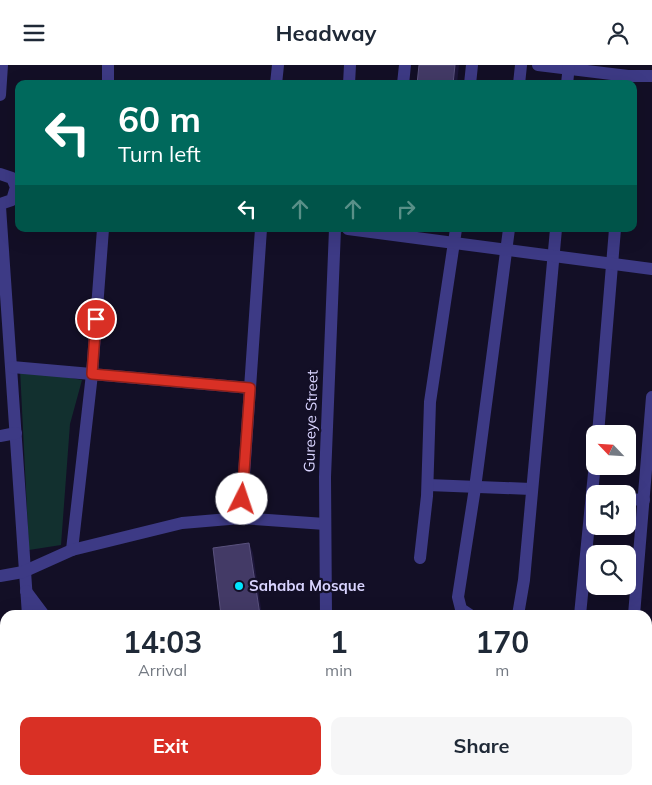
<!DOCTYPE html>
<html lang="en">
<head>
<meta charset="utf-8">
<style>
	:root { --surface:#fff; --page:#f6f6f7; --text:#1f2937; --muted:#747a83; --accent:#d93025 }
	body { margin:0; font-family:Mulish,sans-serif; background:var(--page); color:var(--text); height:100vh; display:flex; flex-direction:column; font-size:19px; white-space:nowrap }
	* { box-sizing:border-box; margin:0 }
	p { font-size:16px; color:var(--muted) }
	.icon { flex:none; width:28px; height:28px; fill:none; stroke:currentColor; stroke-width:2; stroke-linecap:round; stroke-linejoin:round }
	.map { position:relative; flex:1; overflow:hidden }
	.panel { position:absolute; left:0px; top:545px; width:652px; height:175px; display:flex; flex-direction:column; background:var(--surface); border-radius:15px 15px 0 0; box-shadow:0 5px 20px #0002 }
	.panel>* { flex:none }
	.banner { position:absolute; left:15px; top:15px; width:622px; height:152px; border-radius:10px; box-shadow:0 5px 20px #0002; background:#00695c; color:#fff; overflow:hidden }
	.needle { width:32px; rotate:295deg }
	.fabs { position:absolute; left:586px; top:360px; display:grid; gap:10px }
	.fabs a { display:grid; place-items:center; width:50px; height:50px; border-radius:10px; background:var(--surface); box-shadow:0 5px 20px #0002; font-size:25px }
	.pin { position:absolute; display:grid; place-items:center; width:42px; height:42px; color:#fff; margin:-21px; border:2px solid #fff; border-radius:50%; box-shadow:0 1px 5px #0007 }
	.me { position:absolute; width:55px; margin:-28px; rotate:4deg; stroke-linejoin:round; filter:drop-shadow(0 0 4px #0008) }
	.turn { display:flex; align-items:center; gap:18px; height:105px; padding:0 20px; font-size:22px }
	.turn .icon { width:65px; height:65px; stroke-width:2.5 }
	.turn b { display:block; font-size:35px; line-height:42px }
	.lanes { display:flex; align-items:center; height:48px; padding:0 20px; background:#0003; justify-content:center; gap:25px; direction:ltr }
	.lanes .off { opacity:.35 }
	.eta { display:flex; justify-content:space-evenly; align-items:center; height:85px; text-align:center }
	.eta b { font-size:30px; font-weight:700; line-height:35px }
	.action { display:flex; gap:10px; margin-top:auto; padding:10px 20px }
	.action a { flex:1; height:58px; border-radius:10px; background:var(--accent); color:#fff; font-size:20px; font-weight:700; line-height:58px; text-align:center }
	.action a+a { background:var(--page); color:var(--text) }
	header { display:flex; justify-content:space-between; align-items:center; height:65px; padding:0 20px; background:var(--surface); font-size:22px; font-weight:700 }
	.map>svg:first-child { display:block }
</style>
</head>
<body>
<header><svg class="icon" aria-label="menu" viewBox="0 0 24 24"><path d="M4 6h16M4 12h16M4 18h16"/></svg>Headway<svg class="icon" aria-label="person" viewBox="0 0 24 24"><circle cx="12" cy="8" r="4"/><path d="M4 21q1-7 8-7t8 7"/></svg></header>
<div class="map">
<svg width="652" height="720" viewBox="0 0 652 720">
	<rect width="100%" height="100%" fill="#130f26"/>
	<!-- green -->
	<polygon fill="#12302f" points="20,304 82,315 70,359 61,480 29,485"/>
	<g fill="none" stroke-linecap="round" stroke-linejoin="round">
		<!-- minor -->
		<g stroke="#3d3a85" stroke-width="12">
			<polyline points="538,0 628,11 652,11"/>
			<polyline points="108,19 108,0"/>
			<polyline points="276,19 278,0"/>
			<polyline points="349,19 350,0"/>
			<polyline points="403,19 405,0"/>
			<polyline points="470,19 472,0"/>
			<polyline points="519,19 521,0"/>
			<polyline points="567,19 569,0"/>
			<polyline points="0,30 2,0"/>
			<polyline points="0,142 28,550"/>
			<polyline points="12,302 250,323"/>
			<polyline points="598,369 615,164"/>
			<polyline points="0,371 16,368"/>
			<polyline points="428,420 531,424"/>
			<polyline points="628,434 644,435"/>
			<polyline points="241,453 261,164"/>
			<polyline points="72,485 92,309 103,164"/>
			<polyline points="420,493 427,431 430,337 456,164"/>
			<polyline points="0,511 23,507 72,485 182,458 241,453 325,459"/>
			<polyline points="26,526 44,550"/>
			<polyline points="326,550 325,412 335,164"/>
			<polyline points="470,550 461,544 458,532 475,423 509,164"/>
			<polyline points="518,550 524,515 556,164"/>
			<polyline points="580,550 595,398"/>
			<polyline points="634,550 652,332"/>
			<polyline points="47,715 48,720"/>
			<polyline points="335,715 336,720"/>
			<polyline points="517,720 519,715"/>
			<polyline points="619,720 619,715"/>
		</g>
		<!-- tertiary -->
		<g stroke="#3d3a85" stroke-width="12">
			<polyline points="0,109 12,113 16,122 12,135 0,139"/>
			<polyline points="348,164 652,204"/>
		</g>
	</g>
	<!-- wall -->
	<polygon fill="#312854" points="64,715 149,715 148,720 80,720 65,719"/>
	<!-- shaded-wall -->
	<g fill="#1d163a">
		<polygon points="455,0 459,0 457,19 453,19"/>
		<polygon points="249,478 253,488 262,550 260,550"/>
		<polygon points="144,715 149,715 148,720 145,720"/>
	</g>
	<!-- building -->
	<g fill="#433a66" stroke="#5a527e">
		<polygon points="419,0 455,0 453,19 417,19"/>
		<polygon points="249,478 260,550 221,550 213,483"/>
	</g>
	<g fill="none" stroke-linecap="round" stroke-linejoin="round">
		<defs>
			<polyline id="route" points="96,254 92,309 250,323 242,434"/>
		</defs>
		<!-- route casing -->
		<use href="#route" stroke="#8d1f18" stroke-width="12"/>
		<!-- route -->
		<use href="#route" stroke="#d93025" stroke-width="9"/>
	</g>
	<!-- markers -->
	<circle fill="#00e5ff" stroke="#130f26" stroke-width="2" cx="239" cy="521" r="5"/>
	<g text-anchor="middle" stroke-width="4.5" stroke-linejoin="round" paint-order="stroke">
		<!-- street labels -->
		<g font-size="15" fill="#d9d4ff" stroke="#130f26">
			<text transform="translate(311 356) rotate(-88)" y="5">Gureeye Street</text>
		</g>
		<!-- poi labels -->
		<g font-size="15" font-weight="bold" fill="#d9d4ff" stroke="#130f26" text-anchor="start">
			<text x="249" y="526">Sahaba Mosque</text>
		</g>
	</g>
</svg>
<div class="fabs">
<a><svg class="needle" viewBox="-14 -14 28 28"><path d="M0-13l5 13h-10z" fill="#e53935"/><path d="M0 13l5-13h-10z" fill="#747a83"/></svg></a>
<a><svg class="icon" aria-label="sound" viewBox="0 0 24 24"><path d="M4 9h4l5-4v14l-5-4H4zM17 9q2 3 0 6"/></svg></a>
<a><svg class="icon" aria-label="search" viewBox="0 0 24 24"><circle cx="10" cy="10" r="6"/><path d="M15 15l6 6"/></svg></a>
</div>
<div class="pin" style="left:96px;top:254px;background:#d93025"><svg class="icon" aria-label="arrive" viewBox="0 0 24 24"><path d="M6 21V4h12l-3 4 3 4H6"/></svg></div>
<svg class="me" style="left:242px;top:434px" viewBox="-20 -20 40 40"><circle r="19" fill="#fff"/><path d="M0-13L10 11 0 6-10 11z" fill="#d93025"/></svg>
<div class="banner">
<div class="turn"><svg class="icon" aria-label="left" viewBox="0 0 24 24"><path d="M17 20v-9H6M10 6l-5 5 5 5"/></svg><div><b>60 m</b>Turn left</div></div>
<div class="lanes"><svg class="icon" aria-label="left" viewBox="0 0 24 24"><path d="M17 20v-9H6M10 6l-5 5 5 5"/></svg><svg class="icon off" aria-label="ahead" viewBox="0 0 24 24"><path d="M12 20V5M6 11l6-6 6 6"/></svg><svg class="icon off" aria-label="ahead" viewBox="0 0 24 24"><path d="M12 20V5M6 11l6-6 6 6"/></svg><svg class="icon off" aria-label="right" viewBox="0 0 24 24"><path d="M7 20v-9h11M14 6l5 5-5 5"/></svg></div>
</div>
<section class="panel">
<div class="eta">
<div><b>14:03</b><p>Arrival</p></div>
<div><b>1</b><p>min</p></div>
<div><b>170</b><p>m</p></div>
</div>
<div class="action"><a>Exit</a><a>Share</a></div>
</section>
</div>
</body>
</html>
